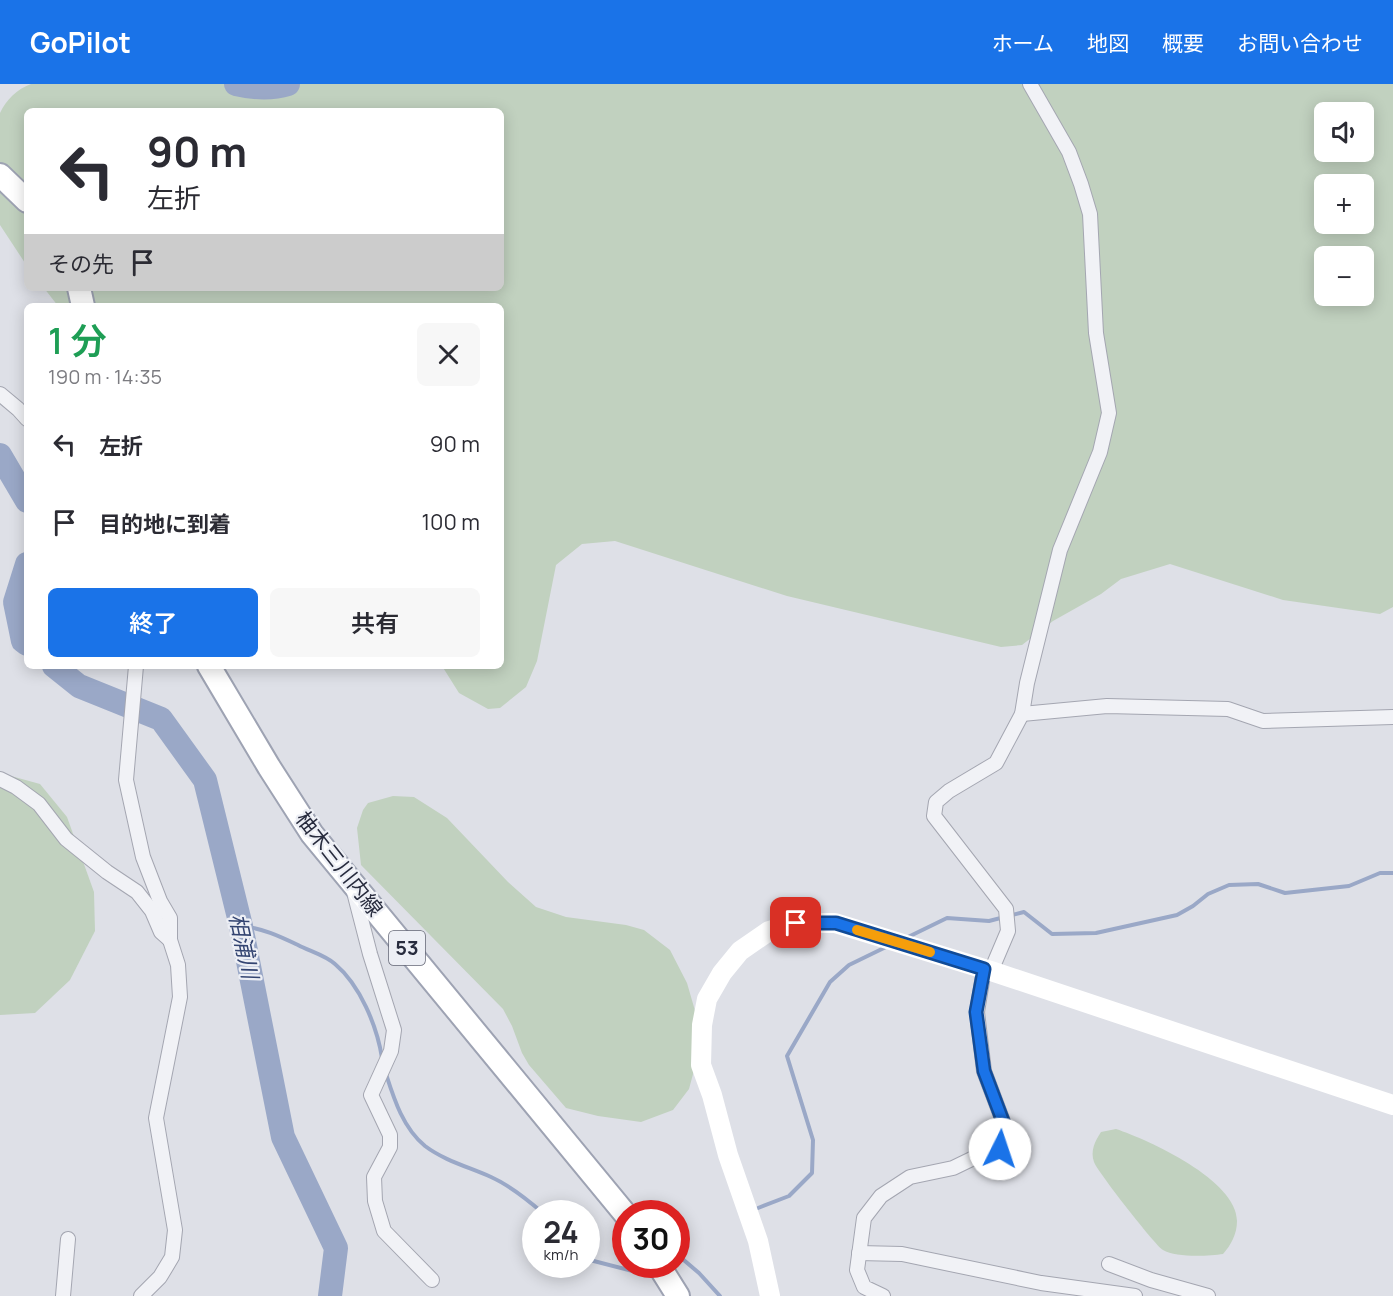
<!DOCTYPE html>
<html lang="ja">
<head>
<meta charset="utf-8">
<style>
	:root { --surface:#fff; --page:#f7f7f7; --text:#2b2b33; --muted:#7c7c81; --accent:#1a73e8 }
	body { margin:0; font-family:Manrope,"Noto Sans JP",sans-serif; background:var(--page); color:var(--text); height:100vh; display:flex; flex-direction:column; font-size:22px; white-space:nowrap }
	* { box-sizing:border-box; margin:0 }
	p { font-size:20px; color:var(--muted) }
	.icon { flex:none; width:33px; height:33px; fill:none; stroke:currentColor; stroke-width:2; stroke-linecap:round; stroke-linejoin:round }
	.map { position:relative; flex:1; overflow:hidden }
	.panel { position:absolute; left:24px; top:219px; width:480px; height:366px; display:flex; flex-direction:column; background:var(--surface); border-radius:9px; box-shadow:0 3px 15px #0003 }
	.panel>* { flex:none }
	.guide { position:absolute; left:24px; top:24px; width:480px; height:183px; border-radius:9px; box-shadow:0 3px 15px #0003; background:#fff; color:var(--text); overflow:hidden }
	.buttons { position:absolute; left:1314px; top:18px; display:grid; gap:12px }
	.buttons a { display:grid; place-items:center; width:60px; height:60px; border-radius:9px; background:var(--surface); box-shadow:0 3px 15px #0003; font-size:30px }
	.speed { position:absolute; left:522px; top:1116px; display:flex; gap:12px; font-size:30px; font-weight:700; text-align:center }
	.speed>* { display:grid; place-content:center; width:78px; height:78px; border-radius:50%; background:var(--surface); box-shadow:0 3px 15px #0003; line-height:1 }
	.speed small { font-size:15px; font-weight:400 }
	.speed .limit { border:9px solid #d22; background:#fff; color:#111 }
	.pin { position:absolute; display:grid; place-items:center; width:51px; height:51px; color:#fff; margin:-26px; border-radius:12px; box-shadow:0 3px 9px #0006 }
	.me { position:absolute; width:66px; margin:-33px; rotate:4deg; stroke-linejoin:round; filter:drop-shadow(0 0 4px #0008) }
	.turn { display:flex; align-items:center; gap:21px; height:126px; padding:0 24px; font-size:27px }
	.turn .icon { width:78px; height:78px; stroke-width:2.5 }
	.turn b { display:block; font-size:42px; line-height:51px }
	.then { display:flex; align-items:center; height:57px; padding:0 24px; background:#0003; gap:12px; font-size:22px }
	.round { display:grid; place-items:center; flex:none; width:63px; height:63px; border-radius:9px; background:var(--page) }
	.head { display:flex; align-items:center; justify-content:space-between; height:102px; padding:0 24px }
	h1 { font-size:36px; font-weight:600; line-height:45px; color:#1e9e55 }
	.primary-button { display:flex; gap:12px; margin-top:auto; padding:12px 24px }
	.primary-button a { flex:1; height:69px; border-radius:9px; background:var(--accent); color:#fff; font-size:24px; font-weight:600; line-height:69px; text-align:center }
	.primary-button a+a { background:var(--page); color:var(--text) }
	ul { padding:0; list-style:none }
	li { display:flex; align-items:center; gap:18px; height:78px; padding:0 24px }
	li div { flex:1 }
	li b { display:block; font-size:22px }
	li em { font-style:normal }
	header { display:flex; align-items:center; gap:36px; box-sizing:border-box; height:84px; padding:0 30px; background:var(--accent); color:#fff }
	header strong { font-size:28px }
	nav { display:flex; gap:33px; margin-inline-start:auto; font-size:21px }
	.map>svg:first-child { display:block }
</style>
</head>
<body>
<header>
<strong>GoPilot</strong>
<nav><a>ホーム</a><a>地図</a><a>概要</a><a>お問い合わせ</a></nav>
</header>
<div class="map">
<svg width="1393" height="1212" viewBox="0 0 1393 1212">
	<rect width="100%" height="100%" fill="#dee0e7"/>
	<!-- green -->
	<g fill="#c1d1bf" fill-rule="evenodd">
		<path d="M31,0H1393V523L1380,530L1283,516L1170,480L1121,495L1101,510L1053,537L1022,561L1001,563L787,512L615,457L582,460L556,481L537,577L526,603L500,624L488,625L459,609L442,582H501V222H58L44,204H501V27H27V182L0,141V29C6,16 17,5 31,0ZM1324,28H1364V68H1324ZM1324,100H1364V140H1324ZM1324,172H1364V212H1324Z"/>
		<polygon points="0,689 40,700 67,733 94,808 95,847 70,896 35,929 0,931"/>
		<polygon points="393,712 414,713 447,734 508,798 536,823 566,833 626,841 644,846 670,866 687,899 698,937 696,979 689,1005 673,1026 641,1038 598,1032 566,1024 529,981 522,969 512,942 503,925 361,781 357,744 363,726 368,719"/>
		<path d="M1116,1045C1149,1056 1237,1096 1237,1137C1237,1150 1231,1161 1223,1170C1209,1172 1176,1174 1163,1166C1155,1161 1097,1087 1094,1078C1090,1067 1095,1057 1101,1048Z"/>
	</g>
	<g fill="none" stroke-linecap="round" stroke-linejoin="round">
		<!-- stream -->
		<g stroke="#9aa8c7" stroke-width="4">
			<path d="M241,842C262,844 279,852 298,861C309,867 325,871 335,880C360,901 377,942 382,974"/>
			<polyline points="906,854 947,834 989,837 1024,828 1052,850 1096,849 1177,831 1193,822 1208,810 1229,801 1258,800 1285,809 1349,802 1380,789 1393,789"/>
			<path d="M386,990C394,1015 403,1044 425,1062C445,1077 469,1083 491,1093C511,1102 528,1116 544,1130"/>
			<polyline points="758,1124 789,1112 812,1089 813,1056 787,972 830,898 849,881 888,862"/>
			<polyline points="679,1172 699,1189 720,1212"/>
			<polyline points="586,1175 648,1191"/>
		</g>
		<!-- river -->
		<g stroke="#9aa8c7" stroke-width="24">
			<path d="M236,0C253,4 272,5 288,0"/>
			<polyline points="0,371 27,417"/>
			<polyline points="27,480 15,518 23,557 27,560"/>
			<polyline points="54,582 79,602 161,635 205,696 241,842 283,1053 336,1164 330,1212"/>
		</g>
		<defs>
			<g id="street">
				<polyline points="0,310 18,325 27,335"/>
				<polyline points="136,582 126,696 143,773 160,817 170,834 170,856 178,881 180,913 156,1034 175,1146 172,1173 160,1193 141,1212"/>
				<polyline points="1022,630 1107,622 1228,625 1263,637 1393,633"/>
				<polyline points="0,695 16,703 39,720 66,755 107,788 137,808 152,827 161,848 170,856"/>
				<polyline points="354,808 370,870 394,946 391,967 371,1011 390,1051 390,1063 374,1093 375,1117 384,1147 432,1196"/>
				<polyline points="991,887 1008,847 1006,825 934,732 936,718 949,707 996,679 1022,630 1027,599 1060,466 1100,368 1109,329 1096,249 1090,130 1081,100 1069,68 1030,0"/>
				<polyline points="859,1169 902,1170 1041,1199 1135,1212"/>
				<polyline points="1109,1180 1151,1196 1208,1212"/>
				<polyline points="63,1212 68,1155"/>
				<polyline points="883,1212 864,1203 857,1186 864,1134 881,1112 910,1093 953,1084 982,1070 1000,1065 1004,1040 984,987 977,928 984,885"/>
			</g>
			<g id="primary">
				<polyline points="0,91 27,117"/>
				<polyline points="79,204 83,222"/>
				<polyline points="209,582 269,683 312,750 626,1131"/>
				<polyline points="658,1180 678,1212"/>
			</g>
		</defs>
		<!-- street casing -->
		<use href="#street" stroke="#a4a6b1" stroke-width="16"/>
		<!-- primary casing -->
		<use href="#primary" stroke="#9ea3b3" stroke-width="26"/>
		<!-- street -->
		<use href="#street" stroke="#f1f2f6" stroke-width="14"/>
		<!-- secondary -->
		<polyline stroke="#fff" stroke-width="20" points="770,1212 758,1157 728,1071 712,1011 701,981 702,941 707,915 722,889 740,867 769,847 796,839 835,839 991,887 1393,1021"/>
		<!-- primary -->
		<use href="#primary" stroke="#fff" stroke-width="22"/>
	</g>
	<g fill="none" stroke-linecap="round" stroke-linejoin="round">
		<defs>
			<polyline id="route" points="796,839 836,839 984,885 976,928 984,987 1004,1040 1000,1065"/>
		</defs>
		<!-- route casing -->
		<use href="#route" stroke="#114b97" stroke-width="15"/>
		<!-- route -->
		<use href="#route" stroke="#1a73e8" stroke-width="10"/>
		<!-- slow -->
		<polyline stroke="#f59e0b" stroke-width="10" points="857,846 930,868"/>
	</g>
	<g text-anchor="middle" stroke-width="4.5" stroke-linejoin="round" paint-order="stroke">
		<!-- shield labels -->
		<rect fill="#edeff5" stroke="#636675" stroke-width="1.5" x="389" y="847" width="36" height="34" rx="4.5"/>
		<g font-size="20" font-weight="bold" fill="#282c3e">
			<text x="407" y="871">53</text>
		</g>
		<!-- street labels -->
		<g font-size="21" fill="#282c3e" stroke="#edeff5">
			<text transform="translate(339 780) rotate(52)" y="7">柚木三川内線</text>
		</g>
		<!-- water labels -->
		<g font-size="22" font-style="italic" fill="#334471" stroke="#edeff5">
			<text transform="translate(244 862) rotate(78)" y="8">相浦川</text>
		</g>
	</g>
</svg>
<div class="buttons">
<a><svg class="icon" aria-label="sound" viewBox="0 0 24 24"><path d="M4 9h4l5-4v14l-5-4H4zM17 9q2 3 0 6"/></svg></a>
<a>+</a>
<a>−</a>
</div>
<div class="speed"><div>24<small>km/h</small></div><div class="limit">30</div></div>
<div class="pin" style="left:796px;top:839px;background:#d93025"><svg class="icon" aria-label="arrive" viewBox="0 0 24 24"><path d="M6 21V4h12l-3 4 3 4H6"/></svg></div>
<svg class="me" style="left:1000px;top:1065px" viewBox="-20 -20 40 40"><circle r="19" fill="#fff"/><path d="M0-13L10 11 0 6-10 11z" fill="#1a73e8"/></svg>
<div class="guide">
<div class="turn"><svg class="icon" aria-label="left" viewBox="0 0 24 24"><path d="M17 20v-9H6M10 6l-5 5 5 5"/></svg><div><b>90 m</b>左折</div></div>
<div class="then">その先<svg class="icon" aria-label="arrive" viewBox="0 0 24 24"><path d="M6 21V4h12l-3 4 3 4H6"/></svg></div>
</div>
<section class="panel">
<div class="head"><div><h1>1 分</h1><p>190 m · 14:35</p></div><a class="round"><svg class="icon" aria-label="close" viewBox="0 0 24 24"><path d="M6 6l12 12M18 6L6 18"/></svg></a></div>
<ul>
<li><svg class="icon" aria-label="left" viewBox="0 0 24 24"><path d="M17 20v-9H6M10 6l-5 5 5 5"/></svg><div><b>左折</b></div><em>90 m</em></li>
<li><svg class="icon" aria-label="arrive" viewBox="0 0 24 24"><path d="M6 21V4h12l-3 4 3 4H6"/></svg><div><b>目的地に到着</b></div><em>100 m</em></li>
</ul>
<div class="primary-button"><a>終了</a><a>共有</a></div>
</section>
</div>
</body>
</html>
